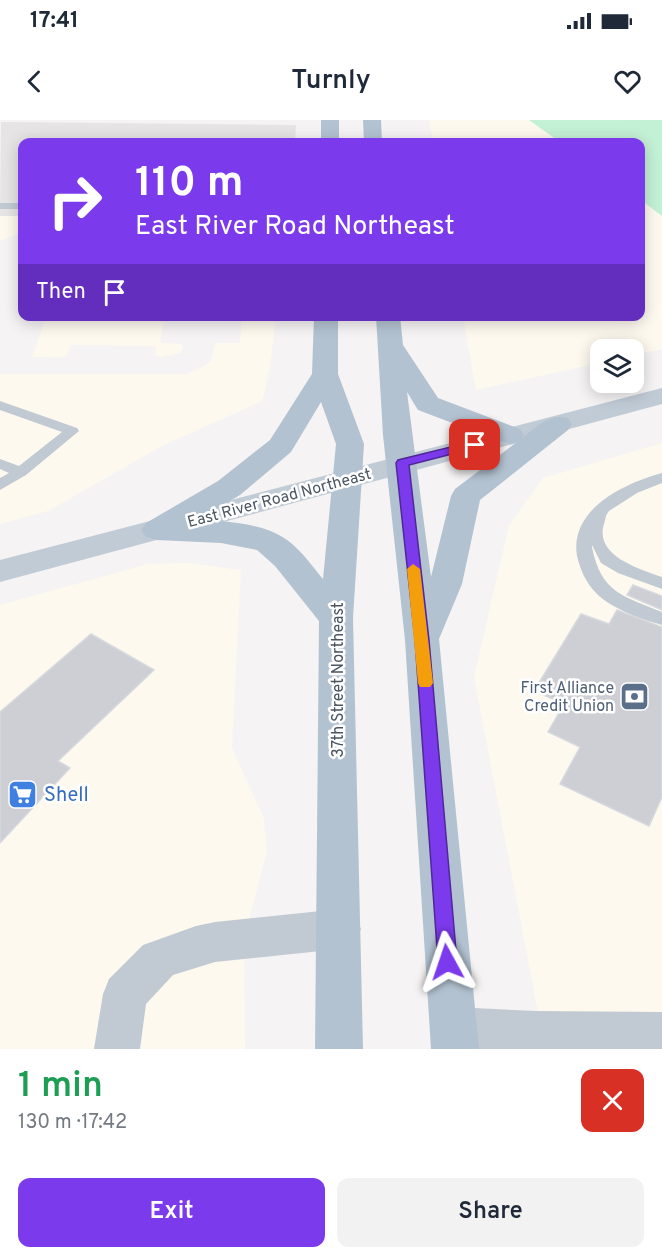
<!DOCTYPE html>
<html lang="en">
<head>
<meta charset="utf-8">
<style>
	:root { --surface:#fff; --page:#f2f2f3; --text:#1f2937; --muted:#747a83; --accent:#7c3aed }
	body { margin:0; font-family:Overpass,sans-serif; background:var(--page); color:var(--text); height:100vh; display:flex; flex-direction:column; font-size:22px; white-space:nowrap }
	* { box-sizing:border-box; margin:0 }
	p { font-size:20px; color:var(--muted) }
	.icon { flex:none; width:33px; height:33px; fill:none; stroke:currentColor; stroke-width:2; stroke-linecap:round; stroke-linejoin:round }
	.map { position:relative; height:929px; overflow:hidden }
	.drawer { display:flex; flex-direction:column; background:var(--surface); flex:1 }
	.drawer>* { flex:none }
	.banner { position:absolute; left:18px; top:18px; width:627px; height:183px; border-radius:12px; box-shadow:0 3px 15px #0003; background:#7c3aed; color:#fff; overflow:hidden }
	.buttons { position:absolute; left:590px; top:219px; display:grid; gap:12px }
	.buttons a { display:grid; place-items:center; width:54px; height:54px; border-radius:12px; background:var(--surface); box-shadow:0 3px 15px #0003; font-size:30px }
	.pin { position:absolute; display:grid; place-items:center; width:51px; height:51px; color:#fff; margin:-26px; border-radius:12px; box-shadow:0 3px 9px #0006 }
	.me { position:absolute; width:66px; margin:-33px; rotate:355deg; stroke-linejoin:round; filter:drop-shadow(0 0 4px #0008) }
	.turn { display:flex; align-items:center; gap:21px; height:126px; padding:0 18px; font-size:27px }
	.turn .icon { width:78px; height:78px; stroke-width:2.5 }
	.turn b { display:block; font-size:42px; line-height:51px }
	.then { display:flex; align-items:center; height:57px; padding:0 18px; background:#0003; gap:12px; font-size:22px }
	.round { display:grid; place-items:center; flex:none; width:63px; height:63px; border-radius:12px; background:var(--page) }
	.overview { display:flex; align-items:center; justify-content:space-between; height:102px; padding:0 18px }
	h1 { font-size:36px; font-weight:600; line-height:45px; color:#1e9e55 }
	.cta { display:flex; gap:12px; margin-top:auto; padding:12px 18px }
	.cta a { flex:1; height:69px; border-radius:12px; background:var(--accent); color:#fff; font-size:24px; font-weight:600; line-height:69px; text-align:center }
	.cta a+a { background:var(--page); color:var(--text) }
	.status { display:flex; justify-content:space-between; align-items:center; height:42px; padding:0 30px; background:var(--surface); direction:ltr }
	.status svg { height:16px; fill:currentColor }
	header { display:flex; justify-content:space-between; align-items:center; height:78px; padding:0 18px; background:var(--surface); font-size:27px; font-weight:600 }
	.map>svg:first-child { display:block }
</style>
</head>
<body>
<div class="status"><b>17:41</b><svg viewBox="0 0 49 12"><path d="M0 12V9h3v3zM5 12V6h3v6zM10 12V3h3v9zM15 12V0h3v12zM26 1h20v11H26zM47 4h2v5h-2z"/></svg></div>
<header><svg class="icon" aria-label="back" viewBox="0 0 24 24"><path d="M15 5l-7 7 7 7"/></svg>Turnly<svg class="icon" aria-label="heart" viewBox="0 0 24 24"><path d="M12 20l-8-8c-3-5 5-10 8-4 3-6 11-1 8 4z"/></svg></header>
<div class="map">
<svg width="662" height="929" viewBox="0 0 662 929">
	<rect width="100%" height="100%" fill="#f5f3f3"/>
	<!-- commercial -->
	<g fill="#fdf9ef">
		<polygon points="429,0 529,0 560,22 433,22"/>
		<polygon points="641,80 662,96 662,229 633,235 633,230 600,230 600,243 476,270 463,197 640,196"/>
		<polygon points="0,95 22,96 22,112 0,121"/>
		<polygon points="46,197 165,197 160,223 182,224 183,228 180,233 161,237 155,235 156,226 71,225 67,235 61,238 32,237"/>
		<polygon points="242,197 276,197 270,248 262,281 162,326 48,391 0,404 0,254 187,254 206,245 211,241 214,226 218,223 240,223"/>
		<polygon points="662,323 662,929 545,929 474,557 509,405 543,358"/>
		<polygon points="188,443 241,450 232,628 264,699 267,732 244,818 245,929 0,929 0,485 148,444"/>
	</g>
	<!-- education -->
	<polygon fill="#e6e4e5" points="1,2 296,5 295,22 22,22 22,96 0,96"/>
	<!-- green -->
	<polygon fill="#c3f1d5" points="529,0 662,0 662,96 641,80 640,22 560,22"/>
	<!-- building -->
	<g fill="#cdcfd5" stroke="#d7d9de" stroke-width="1.5">
		<polygon points="633,465 662,476 662,490 627,475"/>
		<polygon points="617,490 662,507 662,677 649,706 560,664 580,627 548,612 564,584 534,571 581,494 609,504"/>
		<polygon points="91,514 154,550 58,641 70,648 0,723 0,592"/>
	</g>
	<g fill="none" stroke-linecap="round" stroke-linejoin="round">
		<!-- lane -->
		<g fill="#c1cad2" fill-rule="evenodd">
			<rect x="0" y="83" width="22" height="6"/>
			<polygon points="0,281 77,308 79,311 26,355 0,370 0,358 9,353 0,349 0,339 19,346 62,312 0,290"/>
			<path d="M662,353V363L637,373L609,391C605,396 606,398 604,404C594,436 640,449 662,457V469L618,453L601,443L592,425V427C601,473 623,476 662,492V505C641,499 612,489 596,473C586,463 580,449 577,436C569,389 625,363 662,353Z"/>
		</g>
		<!-- street -->
		<g fill="#c1cad2" fill-rule="evenodd">
			<polygon points="340,789 355,795 361,809 355,823 340,829 215,842 173,855 146,884 140,929 94,929 103,874 109,859 143,825 196,806 215,802"/>
			<polygon points="453,887 535,891 662,892 662,929 447,929 437,925 431,909 437,893"/>
		</g>
		<!-- secondary -->
		<polygon fill="#c1cbd6" fill-rule="evenodd" points="662,268 662,284 0,462 0,440"/>
		<!-- primary -->
		<g fill="#b3c2d1" fill-rule="evenodd">
			<rect x="321" y="0" width="18" height="22"/>
			<polygon points="363,0 381,0 382,22 364,22"/>
			<path d="M314,196H338V254L364,324L353,498L363,929H315L319,501L275,446L257,430L221,423L157,420L146,417L141,410L146,403L218,361L270,320L312,254ZM321,282L336,324L323,459C313,447 303,433 291,423C267,403 227,401 197,400L240,375L291,332Z"/>
			<path d="M376,196H400L403,225L438,278L520,309L524,315L522,318C537,307 548,293 568,298L572,304L568,310L480,380L462,464L439,519L479,929H431L405,520L383,315ZM407,272L418,290L500,321L510,324L517,322L455,369L451,376L431,457Z"/>
		</g>
	</g>
	<!-- route -->
	<polygon fill="#7c3aed" stroke="#51269a" stroke-width="1.5" points="475,321 481,325 479,327 409,345 429,520 457,842 454,848 447,850 441,848 438,842 415,520 396,343 398,340"/>
	<!-- slow -->
	<polygon fill="#f59e0b" points="413,444 420,449 433,563 430,567 420,567 418,563 407,449"/>
	<!-- icons -->
	<defs>
		<symbol id="bank-square" viewBox="-11 -11 22 22"><rect x="-9" y="-9" width="18" height="18" rx="4" fill="#5c6f8a" stroke="#fff"/><path d="M-6-4H6V4H-6ZM0-2.3a2.3 2.3 0 1 0 0 4.6a2.3 2.3 0 1 0 0-4.6Z" fill="#fff"/></symbol>
		<symbol id="supermarket-square" viewBox="-11 -11 22 22"><rect x="-9" y="-9" width="18" height="18" rx="4" fill="#3f7fe0" stroke="#fff"/><path d="M-6-5.5h2.5l.6 2H6L4.5 2H-2.5L-4.4-4H-6ZM-1.5 3.2a1.3 1.3 0 1 0 .1 0ZM3 3.2a1.3 1.3 0 1 0 .1 0Z" fill="#fff"/></symbol>
	</defs>
	<g fill-rule="evenodd">
		<use href="#bank-square" x="618" y="560" width="33" height="33"/>
		<use href="#supermarket-square" x="6" y="658" width="33" height="33"/>
	</g>
	<g text-anchor="middle" stroke-width="5" stroke-linejoin="round" paint-order="stroke">
		<!-- street labels -->
		<g font-size="16" fill="#4a5661" stroke="#fff">
			<text transform="translate(279 377) rotate(-15)" y="6">East River Road Northeast</text>
			<text transform="translate(337 560) rotate(-90)" y="6">37th Street Northeast</text>
		</g>
		<!-- service labels -->
		<g font-size="16" fill="#4e5e75" stroke="#fff" text-anchor="end">
			<text x="614" y="573">First Alliance<tspan x="614" dy="18">Credit Union</tspan></text>
		</g>
		<!-- near-shop labels -->
		<g font-size="20" fill="#366cbe" stroke="#fff" text-anchor="start">
			<text x="44" y="681">Shell</text>
		</g>
	</g>
</svg>
<div class="buttons">
<a><svg class="icon" aria-label="layers" viewBox="0 0 24 24"><path d="M12 4l9 5-9 5-9-5zM3 14l9 5 9-5"/></svg></a>
</div>
<div class="pin" style="left:475px;top:325px;background:#d93025"><svg class="icon" aria-label="arrive" viewBox="0 0 24 24"><path d="M6 21V4h12l-3 4 3 4H6"/></svg></div>
<svg class="me" style="left:447px;top:842px" viewBox="-20 -20 40 40"><path d="M0-17L14 15 0 8-14 15z" fill="#7c3aed" stroke="#fff" stroke-width="4"/></svg>
<div class="banner">
<div class="turn"><svg class="icon" aria-label="right" viewBox="0 0 24 24"><path d="M7 20v-9h11M14 6l5 5-5 5"/></svg><div><b>110 m</b>East River Road Northeast</div></div>
<div class="then">Then<svg class="icon" aria-label="arrive" viewBox="0 0 24 24"><path d="M6 21V4h12l-3 4 3 4H6"/></svg></div>
</div>
</div>
<section class="drawer">
<div class="overview"><div><h1>1 min</h1><p>130 m · 17:42</p></div><a class="round" style="background:#d93025;color:#fff"><svg class="icon" aria-label="close" viewBox="0 0 24 24"><path d="M6 6l12 12M18 6L6 18"/></svg></a></div>
<div class="cta"><a>Exit</a><a>Share</a></div>
</section>
</body>
</html>
